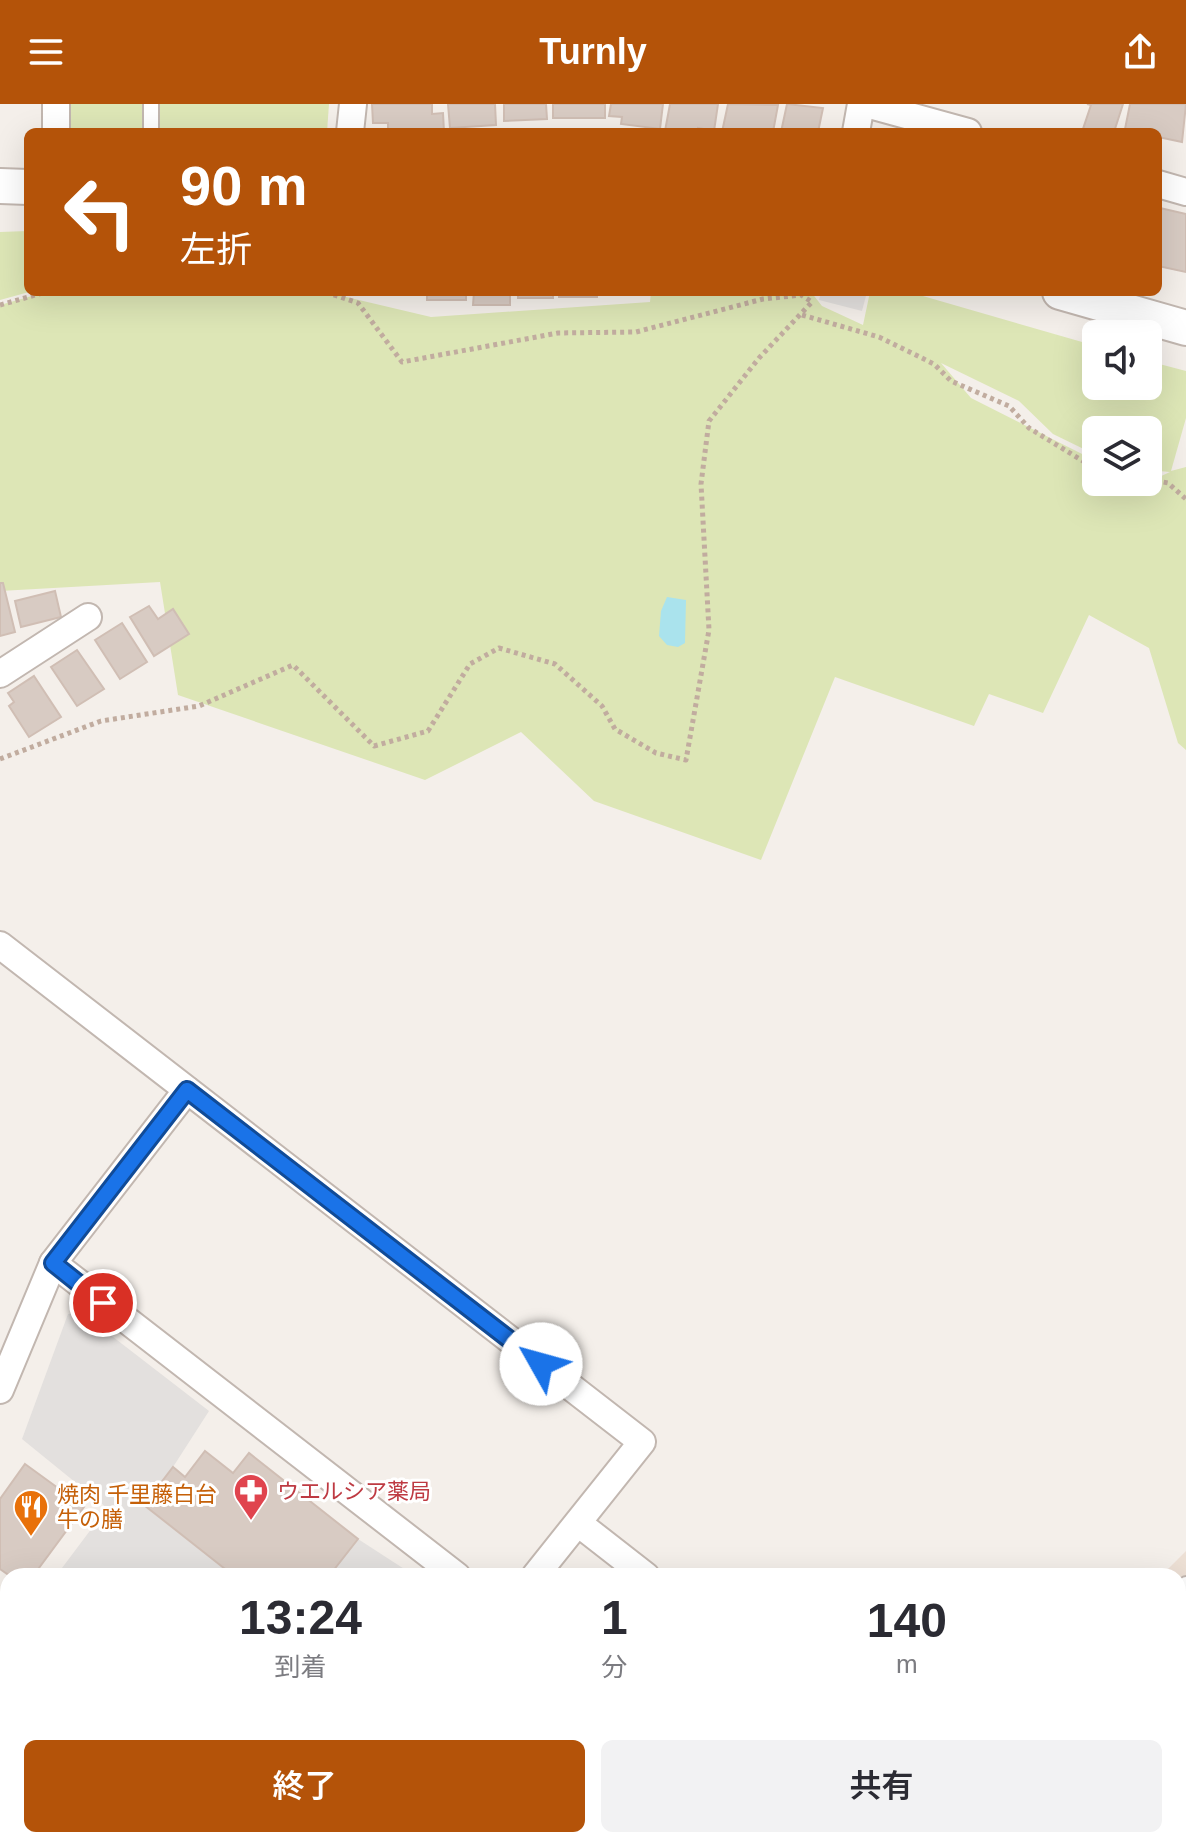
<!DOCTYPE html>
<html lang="ja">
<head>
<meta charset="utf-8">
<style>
	:root { --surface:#fff; --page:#f2f2f3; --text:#2b2b33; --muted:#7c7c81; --accent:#b45309 }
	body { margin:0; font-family:Arial,"Noto Sans JP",sans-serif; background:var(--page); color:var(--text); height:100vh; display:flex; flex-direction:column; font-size:30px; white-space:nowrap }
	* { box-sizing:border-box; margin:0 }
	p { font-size:26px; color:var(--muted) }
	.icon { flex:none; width:44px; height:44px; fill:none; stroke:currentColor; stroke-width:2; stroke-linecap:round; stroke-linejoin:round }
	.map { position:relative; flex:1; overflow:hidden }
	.sheet { position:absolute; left:0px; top:1464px; width:1186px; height:280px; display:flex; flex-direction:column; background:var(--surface); border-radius:24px 24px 0 0; box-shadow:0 8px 32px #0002 }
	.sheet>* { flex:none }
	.banner { position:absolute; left:24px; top:24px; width:1138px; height:168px; border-radius:12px; box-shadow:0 8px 32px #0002; background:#b45309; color:#fff; overflow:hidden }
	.fabs { position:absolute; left:1082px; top:216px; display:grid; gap:16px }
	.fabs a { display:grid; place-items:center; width:80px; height:80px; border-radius:12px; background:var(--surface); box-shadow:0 8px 32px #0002; font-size:40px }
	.pin { position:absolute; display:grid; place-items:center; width:68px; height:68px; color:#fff; margin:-34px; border:4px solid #fff; border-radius:50%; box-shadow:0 2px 8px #0007 }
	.me { position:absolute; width:88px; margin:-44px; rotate:308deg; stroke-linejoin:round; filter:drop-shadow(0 0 6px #0008) }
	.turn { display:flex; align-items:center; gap:28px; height:168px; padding:0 24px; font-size:36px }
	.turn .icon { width:104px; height:104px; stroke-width:2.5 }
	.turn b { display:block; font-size:56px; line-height:68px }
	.eta { display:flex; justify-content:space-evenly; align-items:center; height:136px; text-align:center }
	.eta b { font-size:48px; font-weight:600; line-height:56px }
	.primary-button { display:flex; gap:16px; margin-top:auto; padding:16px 24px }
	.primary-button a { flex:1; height:92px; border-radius:12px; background:var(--accent); color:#fff; font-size:32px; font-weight:600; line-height:92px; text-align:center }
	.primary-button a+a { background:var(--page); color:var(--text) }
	header { display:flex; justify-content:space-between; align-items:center; height:104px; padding:0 24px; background:var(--accent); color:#fff; font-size:36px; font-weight:600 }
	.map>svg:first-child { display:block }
</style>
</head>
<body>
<header><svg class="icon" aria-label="menu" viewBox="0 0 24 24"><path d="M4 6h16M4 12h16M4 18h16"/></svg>Turnly<svg class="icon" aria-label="share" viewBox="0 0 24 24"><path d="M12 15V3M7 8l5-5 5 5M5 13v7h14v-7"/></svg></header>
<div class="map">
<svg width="1186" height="1744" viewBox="0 0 1186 1744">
	<rect width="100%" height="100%" fill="#f4efea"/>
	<!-- residential -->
	<polygon fill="#e8dfd9" points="0,1612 8,1618 8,1736 156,1736 166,1744 0,1744"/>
	<!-- education -->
	<polygon fill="#ede0d5" points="1186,1447 1186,1744 886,1744 894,1736 1178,1736 1178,1472 1161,1472"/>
	<!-- green -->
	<g fill="#dde6b6" fill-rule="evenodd">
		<polygon points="69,0 329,0 327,28 68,28"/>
		<polygon points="28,127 29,188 0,196 0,128"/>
		<path d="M46,188H325L431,213L650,198L651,188H811L822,202L863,221L870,188H909L1096,242V282H1148V257L1186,267V314L1171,367L1186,363V646L1178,639L1149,544L1089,511L1043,609L989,590L974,622L835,573L761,756L594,697L521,628L425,676L178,591L160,478L0,487V201ZM941,259L1019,297L1053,330L1096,351V326H1148V366L1170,368L1148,378H1096V357L971,294Z"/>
	</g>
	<!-- parking -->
	<g fill="#e3e0de">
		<polygon points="821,188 867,188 862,207 819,196"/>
		<polygon points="82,1209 209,1307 173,1363 144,1401 234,1472 56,1472 107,1404 22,1335 68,1210"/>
		<polygon points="358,1435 415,1472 329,1472"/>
	</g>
	<!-- water -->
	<polygon fill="#aae3ed" points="667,493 686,496 685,539 678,543 667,541 659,532 661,507"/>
	<!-- building -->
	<g fill="#d8cbc3" stroke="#d0beb4" stroke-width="2">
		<polygon points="372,0 432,0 432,10 443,9 444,28 388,27 388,19 373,19"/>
		<polygon points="448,0 495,0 496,21 450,24"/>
		<polygon points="504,0 546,0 547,15 504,17"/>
		<rect x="553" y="0" width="52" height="14"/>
		<polygon points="611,0 663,0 660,25 621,20 622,13 609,12"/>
		<polygon points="670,0 718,0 714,27 698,24 698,28 665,27"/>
		<polygon points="728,0 778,1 773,28 722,28"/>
		<polygon points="787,0 823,4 818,28 781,28"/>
		<polygon points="1087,0 1123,0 1114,28 1083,25 1091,1"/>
		<polygon points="1130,0 1186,0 1182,38 1158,33 1158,28 1125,25"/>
		<polygon points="1160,104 1186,110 1186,168 1158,162"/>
		<rect x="427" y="188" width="39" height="8"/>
		<polygon points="474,188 510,188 510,201 473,201"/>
		<rect x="518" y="188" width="35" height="6"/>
		<rect x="559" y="188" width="38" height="5"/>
		<polygon points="0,479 3,479 15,528 0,532"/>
		<polygon points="55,487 61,513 21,523 15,497"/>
		<polygon points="149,502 158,515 173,505 189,530 154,552 130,513"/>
		<polygon points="122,519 147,558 120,575 95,536"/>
		<polygon points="77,546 104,585 77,602 51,563"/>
		<polygon points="34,572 61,613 29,633 9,602 14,598 8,589"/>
		<polygon points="205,1347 233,1369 249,1349 358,1435 329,1472 234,1472 144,1401 173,1363 185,1373"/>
		<polygon points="25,1360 84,1403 33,1472 10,1472 0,1465 0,1395"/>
		<polygon points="1186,1510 1186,1665 1178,1673 1178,1518"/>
		<polygon points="8,1727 8,1736 31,1736 42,1744 0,1744 0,1738"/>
		<polygon points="961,1736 990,1736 982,1744 953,1744"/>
		<polygon points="1048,1736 1115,1736 1107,1744 1057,1744"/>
	</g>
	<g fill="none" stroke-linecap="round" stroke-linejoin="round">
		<defs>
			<g id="service">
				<polyline points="151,28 151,0"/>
				<polyline points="1178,1488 1186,1480"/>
				<polyline points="918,1744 926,1736"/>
			</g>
			<g id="minor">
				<polyline points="866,0 968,28"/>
				<polyline points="56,28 56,0"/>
				<polyline points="350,28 353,0"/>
				<polyline points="856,28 861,0"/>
				<polyline points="1158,80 1186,88"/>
				<polyline points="0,570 88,513"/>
				<polyline points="0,841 642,1338 535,1472"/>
				<polyline points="53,1159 457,1472"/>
				<polyline points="0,1286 53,1159 187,986"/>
				<polyline points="578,1419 646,1472"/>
				<polyline points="0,1669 8,1659"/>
				<polyline points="461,1736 472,1744"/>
				<polyline points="737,1736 748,1744"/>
				<polyline points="337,1744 343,1736"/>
			</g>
			<g id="tertiary">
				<polyline points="0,82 28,83"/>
				<polyline points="1060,188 1186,224"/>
			</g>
			<g id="secondary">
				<polyline points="0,1558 8,1564"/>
				<polyline points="228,1736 238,1744"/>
			</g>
		</defs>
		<!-- service casing -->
		<use href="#service" stroke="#c2b7b0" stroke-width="18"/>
		<!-- minor casing -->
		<use href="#minor" stroke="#c2b7b0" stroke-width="30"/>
		<!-- tertiary casing -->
		<use href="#tertiary" stroke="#c2b7b0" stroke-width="38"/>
		<!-- secondary casing -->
		<use href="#secondary" stroke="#d4b89f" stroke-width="42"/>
		<!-- path -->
		<g stroke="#c1ac9f" stroke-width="5" stroke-dasharray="4 4" stroke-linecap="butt">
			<polyline points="0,201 46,188"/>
			<polyline points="802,211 879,233 934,260 951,277 1009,302 1029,324 1096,365"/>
			<polyline points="1148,375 1168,379 1186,395"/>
			<polyline points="0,655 101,617 199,602 293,561 374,642 428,627 470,560 499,544 555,560 602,602 615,625 656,649 686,656 709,526 701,380 709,317 759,254 812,198 801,191 763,195 636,228 558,229 402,258 358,199 325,188"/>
			<polyline points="1178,1707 1186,1699"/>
			<polyline points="1141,1744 1149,1736"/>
		</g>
		<!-- service -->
		<use href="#service" stroke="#fff" stroke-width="14"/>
		<!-- minor -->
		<use href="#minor" stroke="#fff" stroke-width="26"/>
		<!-- tertiary -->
		<use href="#tertiary" stroke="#fff" stroke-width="34"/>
		<!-- secondary -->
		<use href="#secondary" stroke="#fce4cd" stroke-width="38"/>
	</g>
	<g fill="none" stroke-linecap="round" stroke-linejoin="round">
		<defs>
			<polyline id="route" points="103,1199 53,1159 187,986 541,1260"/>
		</defs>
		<!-- route casing -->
		<use href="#route" stroke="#114b97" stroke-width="20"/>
		<!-- route -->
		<use href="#route" stroke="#1a73e8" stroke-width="14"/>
	</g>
	<!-- icons -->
	<defs>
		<symbol id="pharmacy-pin" viewBox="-11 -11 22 30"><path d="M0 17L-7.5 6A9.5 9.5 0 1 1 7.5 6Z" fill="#e0444e" stroke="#fff"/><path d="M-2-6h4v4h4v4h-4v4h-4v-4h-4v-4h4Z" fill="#fff"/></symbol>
		<symbol id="restaurant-pin" viewBox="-11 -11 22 30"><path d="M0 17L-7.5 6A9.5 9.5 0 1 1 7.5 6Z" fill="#e8710a" stroke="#fff"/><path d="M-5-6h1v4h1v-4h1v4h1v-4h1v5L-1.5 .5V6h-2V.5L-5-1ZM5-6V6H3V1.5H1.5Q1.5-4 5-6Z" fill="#fff"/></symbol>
	</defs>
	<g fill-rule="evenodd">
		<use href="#pharmacy-pin" x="231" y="1367" width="40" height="54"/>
		<use href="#restaurant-pin" x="11" y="1383" width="40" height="54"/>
	</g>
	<g text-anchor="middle" stroke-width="6" stroke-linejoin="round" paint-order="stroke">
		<!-- health labels -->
		<g font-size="22" fill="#be3a42" stroke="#fff" text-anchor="start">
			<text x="277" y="1395">ウエルシア薬局</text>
		</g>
		<!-- food labels -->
		<g font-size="22" fill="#c56008" stroke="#fff" text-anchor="start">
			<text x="57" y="1398">焼肉 千里藤白台<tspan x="57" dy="25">牛の膳</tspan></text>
		</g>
	</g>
</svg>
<div class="fabs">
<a><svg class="icon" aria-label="sound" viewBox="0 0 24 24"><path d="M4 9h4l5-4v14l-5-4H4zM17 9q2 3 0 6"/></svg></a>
<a><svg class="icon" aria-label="layers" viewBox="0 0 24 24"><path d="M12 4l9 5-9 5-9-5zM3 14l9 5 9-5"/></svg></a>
</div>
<div class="pin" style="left:103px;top:1199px;background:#d93025"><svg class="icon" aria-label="arrive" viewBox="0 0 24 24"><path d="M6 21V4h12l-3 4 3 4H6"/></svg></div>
<svg class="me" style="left:541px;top:1260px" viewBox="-20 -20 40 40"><circle r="19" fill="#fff"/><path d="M0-13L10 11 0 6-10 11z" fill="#1a73e8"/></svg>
<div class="banner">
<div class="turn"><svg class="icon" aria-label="left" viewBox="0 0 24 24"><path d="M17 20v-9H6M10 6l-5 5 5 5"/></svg><div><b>90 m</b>左折</div></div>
</div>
<section class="sheet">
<div class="eta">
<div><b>13:24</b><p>到着</p></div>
<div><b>1</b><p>分</p></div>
<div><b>140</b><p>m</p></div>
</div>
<div class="primary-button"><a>終了</a><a>共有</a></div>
</section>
</div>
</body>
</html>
